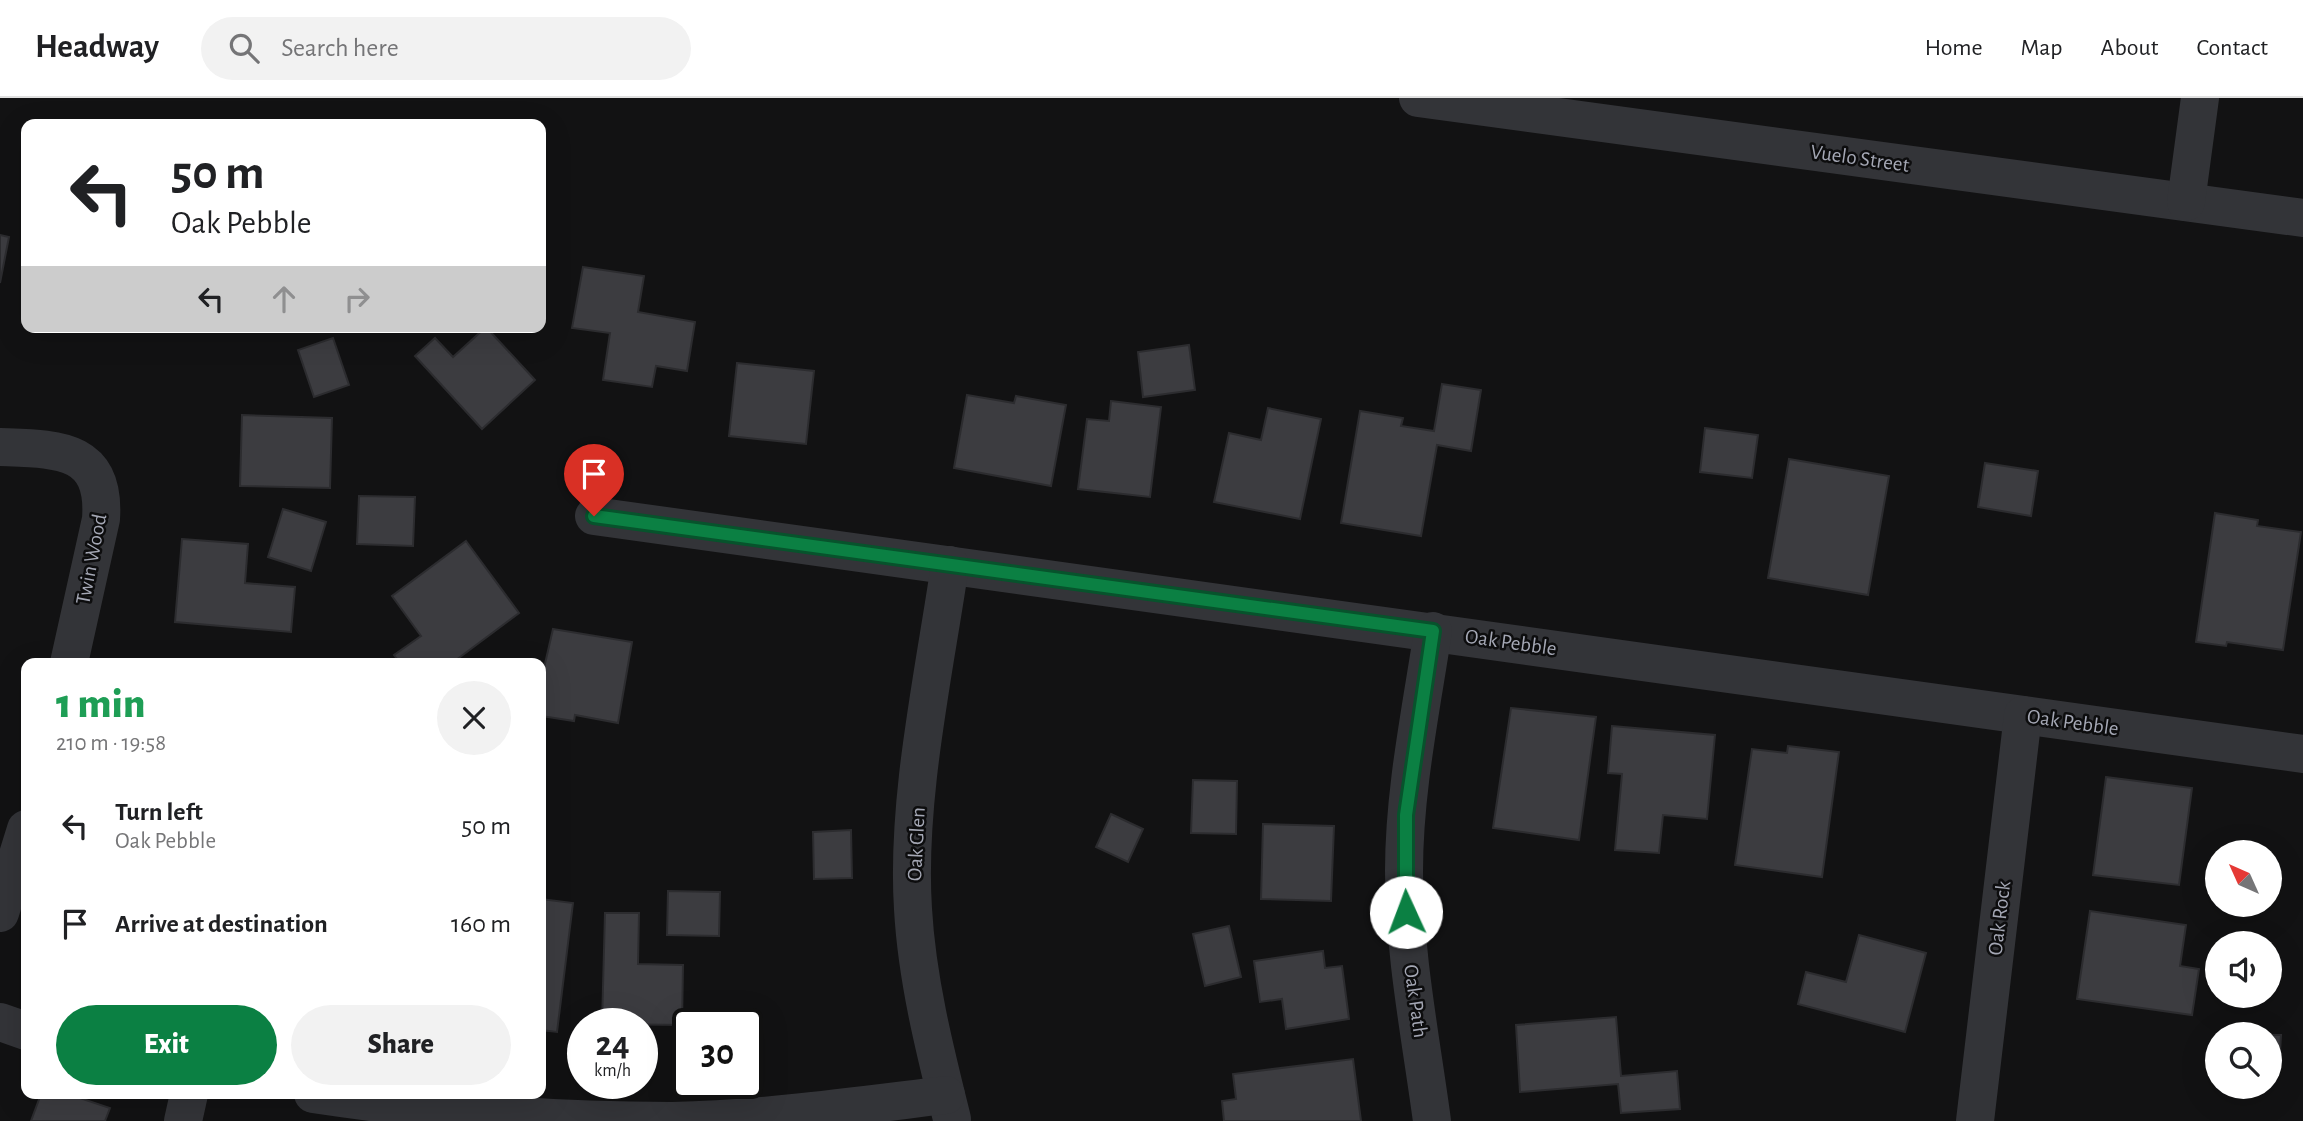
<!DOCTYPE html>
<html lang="en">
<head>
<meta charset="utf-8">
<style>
	:root { --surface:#fff; --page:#f2f2f2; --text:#202124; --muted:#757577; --line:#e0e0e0; --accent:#0b8043 }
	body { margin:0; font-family:"Alegreya Sans",sans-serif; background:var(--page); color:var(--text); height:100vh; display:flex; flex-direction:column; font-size:26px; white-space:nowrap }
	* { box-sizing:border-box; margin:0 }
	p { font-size:23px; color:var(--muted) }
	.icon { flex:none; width:38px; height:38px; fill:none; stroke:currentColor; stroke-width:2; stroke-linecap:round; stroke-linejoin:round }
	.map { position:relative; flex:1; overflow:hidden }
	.panel { position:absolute; left:21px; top:560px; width:525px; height:441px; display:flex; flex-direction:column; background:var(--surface); border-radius:14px; box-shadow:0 7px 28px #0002 }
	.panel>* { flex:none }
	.hud { position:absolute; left:21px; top:21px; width:525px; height:214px; border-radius:14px; box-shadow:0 7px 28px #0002; background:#fff; color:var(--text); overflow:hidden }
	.needle { width:46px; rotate:315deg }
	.fabs { position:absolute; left:2205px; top:742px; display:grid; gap:14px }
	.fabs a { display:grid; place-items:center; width:77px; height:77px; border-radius:50%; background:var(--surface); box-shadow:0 7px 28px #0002; font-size:35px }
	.speed { position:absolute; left:567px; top:910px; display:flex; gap:14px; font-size:35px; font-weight:700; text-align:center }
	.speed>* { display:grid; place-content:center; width:91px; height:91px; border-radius:50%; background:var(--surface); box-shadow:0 7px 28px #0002; line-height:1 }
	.speed small { font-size:18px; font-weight:400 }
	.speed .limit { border:4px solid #111; border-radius:10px; background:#fff; color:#111 }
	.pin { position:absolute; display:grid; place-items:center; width:60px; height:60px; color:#fff; margin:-72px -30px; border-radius:50% 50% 50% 0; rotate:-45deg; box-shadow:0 0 7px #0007 }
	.pin .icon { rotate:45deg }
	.me { position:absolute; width:77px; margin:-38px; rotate:358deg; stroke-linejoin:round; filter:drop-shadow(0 0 5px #0008) }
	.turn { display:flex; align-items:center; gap:24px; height:147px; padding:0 35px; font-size:32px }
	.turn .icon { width:91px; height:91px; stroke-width:2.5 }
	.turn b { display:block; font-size:49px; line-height:60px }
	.lanes { display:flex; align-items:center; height:66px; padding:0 35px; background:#0003; justify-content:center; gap:35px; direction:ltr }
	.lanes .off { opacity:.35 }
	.round { display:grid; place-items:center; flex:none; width:74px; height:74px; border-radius:37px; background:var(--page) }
	.head { display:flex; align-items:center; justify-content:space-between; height:119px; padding:0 35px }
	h1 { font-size:42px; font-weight:800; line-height:52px; color:#1e9e55 }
	.cta { display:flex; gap:14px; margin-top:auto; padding:14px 35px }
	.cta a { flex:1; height:80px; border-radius:42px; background:var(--accent); color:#fff; font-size:28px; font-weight:800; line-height:80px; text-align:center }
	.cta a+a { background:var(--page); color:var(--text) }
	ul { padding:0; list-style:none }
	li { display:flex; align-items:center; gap:21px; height:98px; padding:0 35px }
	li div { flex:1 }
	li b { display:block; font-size:26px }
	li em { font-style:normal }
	header { display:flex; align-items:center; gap:42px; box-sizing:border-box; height:98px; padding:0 35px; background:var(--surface); border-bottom:2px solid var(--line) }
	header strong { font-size:33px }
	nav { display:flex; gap:38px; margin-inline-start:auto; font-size:24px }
	.search { width:490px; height:63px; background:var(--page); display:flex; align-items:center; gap:18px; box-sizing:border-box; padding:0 24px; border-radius:38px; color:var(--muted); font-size:26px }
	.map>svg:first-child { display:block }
</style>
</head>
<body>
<header>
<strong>Headway</strong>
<div class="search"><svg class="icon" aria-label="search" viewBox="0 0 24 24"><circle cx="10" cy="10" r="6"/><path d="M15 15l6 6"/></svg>Search here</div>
<nav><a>Home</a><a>Map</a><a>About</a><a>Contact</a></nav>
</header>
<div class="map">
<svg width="2303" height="1023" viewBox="0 0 2303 1023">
	<rect width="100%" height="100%" fill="#121213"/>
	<!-- building -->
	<g fill="#3c3c40" stroke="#2c2c2f" stroke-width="2">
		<polygon points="0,137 9,139 0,185"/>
		<polygon points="583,169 644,178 638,214 695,224 687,273 656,268 652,289 603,282 610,235 572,230"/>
		<polygon points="486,229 535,282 482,331 415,258 435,240 453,259"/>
		<polygon points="333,240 349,287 314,299 298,252"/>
		<polygon points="1189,247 1195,292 1143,299 1138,254"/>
		<polygon points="737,265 814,273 806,346 729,338"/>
		<polygon points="1442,286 1481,292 1471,353 1437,347 1421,438 1341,425 1360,313 1403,320 1401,328 1434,333"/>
		<polygon points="967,297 1014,305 1016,298 1066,307 1051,388 954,370"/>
		<polygon points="1111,303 1161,309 1150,399 1078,391 1087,321 1109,323"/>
		<polygon points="1268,310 1321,321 1300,421 1214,404 1229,335 1261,342"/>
		<polygon points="242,317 332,320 330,390 240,388"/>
		<polygon points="1705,330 1758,337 1752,380 1700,374"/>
		<polygon points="1789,361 1889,378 1868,497 1768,480"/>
		<polygon points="1985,365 2038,373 2031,418 1978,409"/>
		<polygon points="359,398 415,399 413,448 357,446"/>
		<polygon points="283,411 326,424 311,473 268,459"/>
		<polygon points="2215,415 2258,422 2257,428 2301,434 2283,552 2227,544 2226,548 2196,544"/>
		<polygon points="182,441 248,446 245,485 295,489 291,534 175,524"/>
		<polygon points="466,443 519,515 452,565 400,565 394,557 421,538 392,498"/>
		<polygon points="553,531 632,544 618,625 575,617 574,623 541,618 541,583"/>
		<polygon points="1511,610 1596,619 1579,742 1493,730"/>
		<polygon points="1612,628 1715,637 1707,721 1663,717 1659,755 1615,752 1622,676 1608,675"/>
		<polygon points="1788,648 1839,654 1822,779 1735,767 1752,651 1787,655"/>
		<polygon points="2106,679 2192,690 2179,787 2093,777"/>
		<polygon points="1193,682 1237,683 1236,736 1191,735"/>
		<polygon points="1111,716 1143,731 1128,764 1096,749"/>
		<polygon points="1263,726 1334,728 1331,803 1261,801"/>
		<polygon points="851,732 852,780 814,781 813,734"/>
		<polygon points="668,793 720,794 719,838 667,837"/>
		<polygon points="541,801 573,805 557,934 541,932"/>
		<polygon points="2090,813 2186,827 2180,868 2199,871 2192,917 2077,901"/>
		<polygon points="605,815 639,815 638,866 683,867 682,927 602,926"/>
		<polygon points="1229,828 1241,879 1205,888 1193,836"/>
		<polygon points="1859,837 1926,855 1905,934 1798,906 1806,874 1846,884"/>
		<polygon points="1323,853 1325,870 1342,868 1349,921 1286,931 1282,901 1260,904 1254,863"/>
		<polygon points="1616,919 1621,978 1677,973 1680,1011 1621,1015 1618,986 1520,994 1516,927"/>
		<polygon points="2270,937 2281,937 2279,972 2270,971"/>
		<polygon points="1353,961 1361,1023 1224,1023 1222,1003 1236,1001 1233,976"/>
		<polygon points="41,996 68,996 110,1010 105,1023 31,1023"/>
	</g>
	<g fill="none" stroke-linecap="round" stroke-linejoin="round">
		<!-- minor -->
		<g stroke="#333438" stroke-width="38">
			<polyline points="1418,0 2303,120"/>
			<polyline points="2186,104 2200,0"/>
			<path d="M0,349C56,351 106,349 101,421L69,565"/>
			<polyline points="594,418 2303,656"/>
			<path d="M950,467C934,576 906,702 913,811C917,882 935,953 952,1021"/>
			<polyline points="0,815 26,731"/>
			<polyline points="0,924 26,933"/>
			<path d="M313,996C432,1014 551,1023 672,1023C764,1021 855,1008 946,997"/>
			<polyline points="183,1023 189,996"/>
			<path d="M1432,1023C1421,941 1404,856 1404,773C1404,693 1421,612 1433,533"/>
			<polyline points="1975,1023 2023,617"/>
		</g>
	</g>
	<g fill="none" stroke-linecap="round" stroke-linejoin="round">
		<defs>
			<polyline id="route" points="594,418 1433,533 1406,717 1406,814"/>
		</defs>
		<!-- route casing -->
		<use href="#route" stroke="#07532c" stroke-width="18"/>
		<!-- route -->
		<use href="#route" stroke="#0b8043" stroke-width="12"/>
	</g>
	<g text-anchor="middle" stroke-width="5" stroke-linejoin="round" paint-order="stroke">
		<!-- street labels -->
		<g font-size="21" fill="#a4a7b4" stroke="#0d0d0e">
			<text transform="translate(1860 60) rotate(8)" y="7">Vuelo Street</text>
			<text transform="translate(91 461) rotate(-79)" y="7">Twin Wood</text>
			<text transform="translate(1511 544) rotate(8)" y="7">Oak Pebble</text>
			<text transform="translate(2073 624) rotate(8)" y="7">Oak Pebble</text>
			<text transform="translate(916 746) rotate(-87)" y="7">Oak Glen</text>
			<text transform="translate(1999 820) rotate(-83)" y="7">Oak Rock</text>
			<text transform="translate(1416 903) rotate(82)" y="7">Oak Path</text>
		</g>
	</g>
</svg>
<div class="fabs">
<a><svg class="needle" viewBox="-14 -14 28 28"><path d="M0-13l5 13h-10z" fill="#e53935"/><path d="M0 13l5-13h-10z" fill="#757577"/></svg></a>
<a><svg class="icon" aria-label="sound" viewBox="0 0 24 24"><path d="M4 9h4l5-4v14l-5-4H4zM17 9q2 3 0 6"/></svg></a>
<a><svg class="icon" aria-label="search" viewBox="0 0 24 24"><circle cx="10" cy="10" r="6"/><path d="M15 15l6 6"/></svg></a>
</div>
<div class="speed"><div>24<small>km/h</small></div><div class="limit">30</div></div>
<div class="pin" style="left:594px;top:418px;background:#d93025"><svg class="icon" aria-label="arrive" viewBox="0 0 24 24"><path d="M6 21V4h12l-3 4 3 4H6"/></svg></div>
<svg class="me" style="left:1406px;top:814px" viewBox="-20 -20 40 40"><circle r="19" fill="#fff"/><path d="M0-13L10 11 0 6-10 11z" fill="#0b8043"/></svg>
<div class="hud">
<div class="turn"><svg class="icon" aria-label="left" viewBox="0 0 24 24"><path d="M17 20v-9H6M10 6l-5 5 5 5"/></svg><div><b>50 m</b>Oak Pebble</div></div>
<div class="lanes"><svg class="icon" aria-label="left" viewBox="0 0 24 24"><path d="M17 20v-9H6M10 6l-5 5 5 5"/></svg><svg class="icon off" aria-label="ahead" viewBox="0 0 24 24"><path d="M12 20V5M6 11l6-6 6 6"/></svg><svg class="icon off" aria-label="right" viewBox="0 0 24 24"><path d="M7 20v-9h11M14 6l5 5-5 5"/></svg></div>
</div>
<section class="panel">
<div class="head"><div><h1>1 min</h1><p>210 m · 19:58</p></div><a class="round"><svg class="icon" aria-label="close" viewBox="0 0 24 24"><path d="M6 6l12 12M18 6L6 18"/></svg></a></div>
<ul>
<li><svg class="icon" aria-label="left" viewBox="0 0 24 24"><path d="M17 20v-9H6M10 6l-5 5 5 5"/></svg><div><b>Turn left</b><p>Oak Pebble</p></div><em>50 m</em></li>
<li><svg class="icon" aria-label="arrive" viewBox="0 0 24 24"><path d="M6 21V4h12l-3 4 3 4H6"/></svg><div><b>Arrive at destination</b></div><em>160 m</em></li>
</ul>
<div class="cta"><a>Exit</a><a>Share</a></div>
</section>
</div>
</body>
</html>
